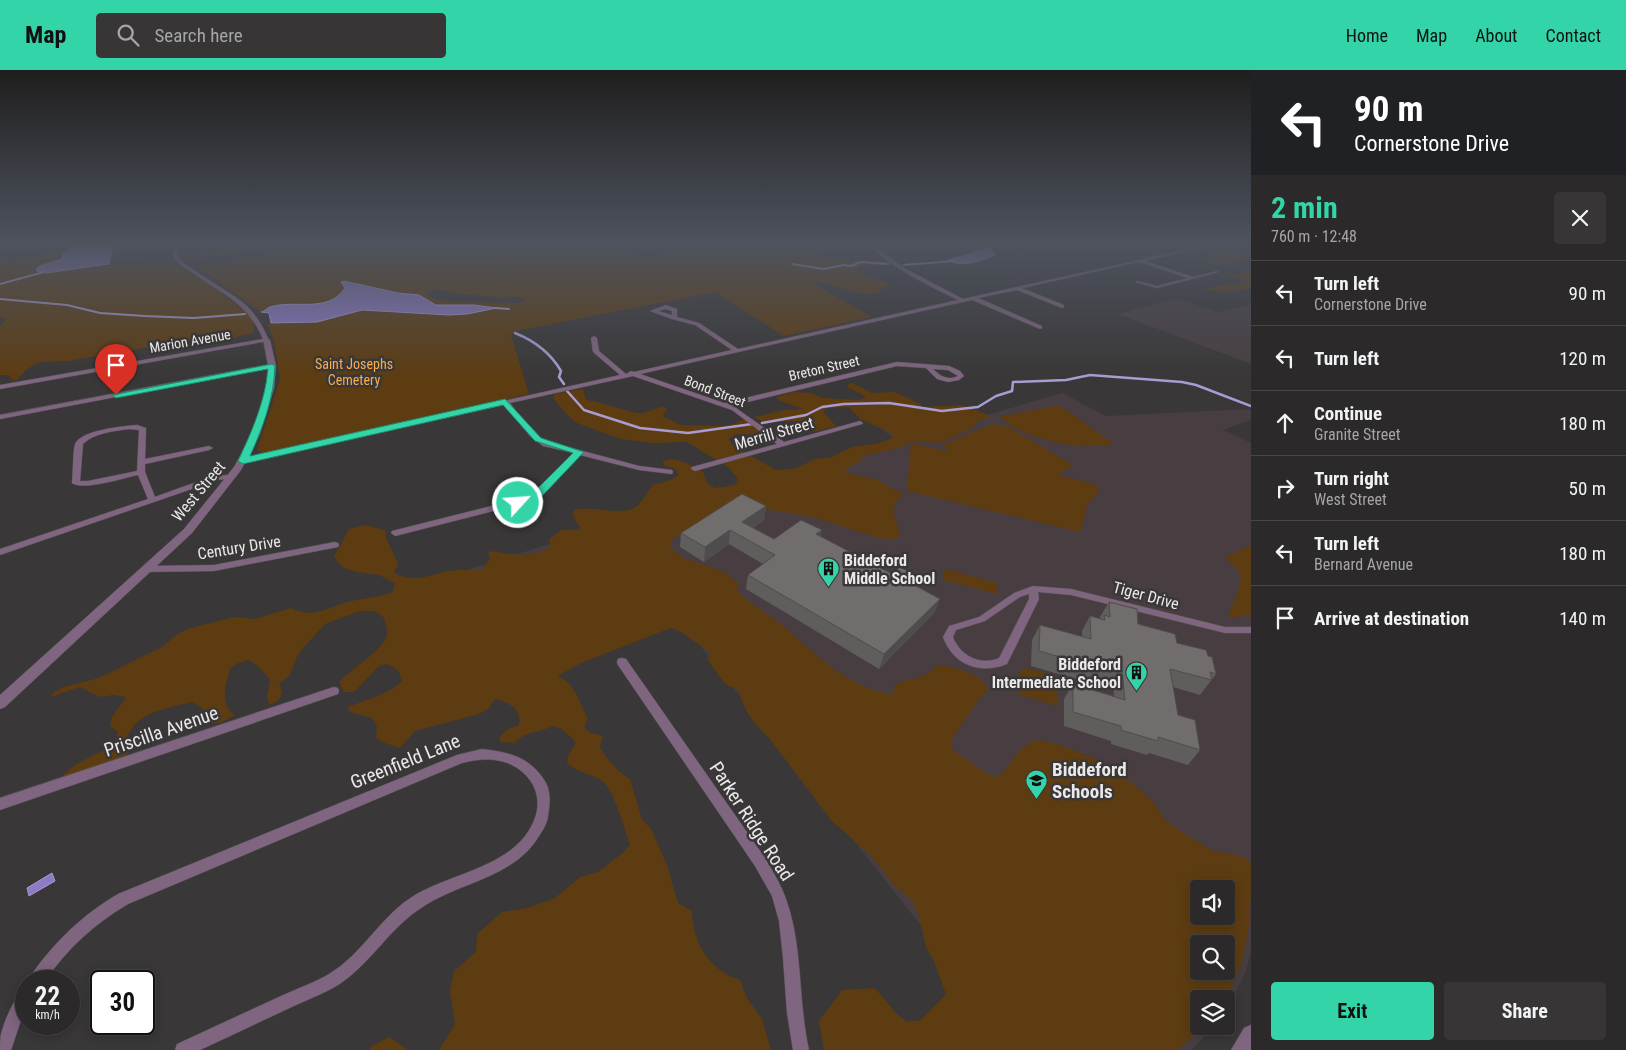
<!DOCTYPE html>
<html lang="en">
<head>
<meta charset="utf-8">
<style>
	:root { --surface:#2b2929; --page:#373535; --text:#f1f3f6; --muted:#a6a6a8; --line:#474546; --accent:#32d4a8 }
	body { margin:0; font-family:"Roboto Condensed",sans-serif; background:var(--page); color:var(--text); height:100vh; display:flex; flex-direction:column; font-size:19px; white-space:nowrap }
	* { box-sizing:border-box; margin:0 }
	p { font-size:16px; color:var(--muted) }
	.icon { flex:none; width:28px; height:28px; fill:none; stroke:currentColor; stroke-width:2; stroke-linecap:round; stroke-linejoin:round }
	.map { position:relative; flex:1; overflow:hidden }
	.drawer { display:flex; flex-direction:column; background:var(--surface); width:375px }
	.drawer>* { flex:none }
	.guide { background:#202124; color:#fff; overflow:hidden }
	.buttons { position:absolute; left:1190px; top:810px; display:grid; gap:10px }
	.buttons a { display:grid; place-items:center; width:45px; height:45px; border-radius:5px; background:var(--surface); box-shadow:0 2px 12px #0003,0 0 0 1px var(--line); font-size:25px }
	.speed { position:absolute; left:15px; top:900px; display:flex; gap:10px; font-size:25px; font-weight:700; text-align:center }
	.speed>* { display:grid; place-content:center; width:65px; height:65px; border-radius:50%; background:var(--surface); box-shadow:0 2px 12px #0003,0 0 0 1px var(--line); line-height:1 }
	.speed small { font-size:12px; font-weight:400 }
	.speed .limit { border:2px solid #111; border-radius:8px; background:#fff; color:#111 }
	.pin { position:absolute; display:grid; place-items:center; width:42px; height:42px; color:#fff; margin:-51px -21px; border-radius:50% 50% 50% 0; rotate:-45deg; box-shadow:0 0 5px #0007 }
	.pin .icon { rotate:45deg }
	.me { position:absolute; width:55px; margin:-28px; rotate:64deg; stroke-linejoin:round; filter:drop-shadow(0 0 4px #0008) }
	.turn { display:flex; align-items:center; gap:18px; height:105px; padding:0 20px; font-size:22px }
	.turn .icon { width:65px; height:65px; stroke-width:2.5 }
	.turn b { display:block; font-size:35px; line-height:42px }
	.round { display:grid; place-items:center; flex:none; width:52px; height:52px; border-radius:5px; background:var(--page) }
	.head { display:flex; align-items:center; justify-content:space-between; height:85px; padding:0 20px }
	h1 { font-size:30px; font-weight:700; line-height:38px; color:var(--accent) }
	.primary-button { display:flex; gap:10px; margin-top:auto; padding:10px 20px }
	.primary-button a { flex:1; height:58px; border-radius:5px; background:var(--accent); color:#111; font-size:20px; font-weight:700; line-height:58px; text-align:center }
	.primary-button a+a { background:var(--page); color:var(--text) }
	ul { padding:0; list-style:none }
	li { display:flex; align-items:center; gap:15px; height:65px; padding:0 20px; border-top:1px solid var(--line) }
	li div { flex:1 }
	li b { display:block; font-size:19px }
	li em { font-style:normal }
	header { display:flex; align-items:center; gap:30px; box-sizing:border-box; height:70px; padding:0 25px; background:var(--accent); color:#111 }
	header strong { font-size:24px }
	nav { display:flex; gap:28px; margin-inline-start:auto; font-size:18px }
	.search { width:350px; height:45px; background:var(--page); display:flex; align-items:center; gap:12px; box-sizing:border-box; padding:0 18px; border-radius:5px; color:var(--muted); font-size:19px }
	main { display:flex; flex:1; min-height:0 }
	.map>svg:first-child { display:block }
</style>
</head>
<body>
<header>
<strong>Map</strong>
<div class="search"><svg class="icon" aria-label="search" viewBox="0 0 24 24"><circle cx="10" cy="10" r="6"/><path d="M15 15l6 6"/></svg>Search here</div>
<nav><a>Home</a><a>Map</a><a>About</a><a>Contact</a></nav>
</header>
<main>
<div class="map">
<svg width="1251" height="980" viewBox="0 0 1251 980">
	<rect width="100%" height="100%" fill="#393737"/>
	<!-- built -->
	<g fill="#483e41" fill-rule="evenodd">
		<polygon points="1178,229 1218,242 1251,235 1251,294 1118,244"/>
		<path d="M1062,323L1106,346L1251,339V350L1223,360L1251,373V879L1246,901L1226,942V929H1199V956H1215L1191,980H887L974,923L680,550L431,511L714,423L897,370L874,354L926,363ZM1199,819H1226V846H1199ZM1199,874H1226V901H1199Z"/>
	</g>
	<!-- green -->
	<g fill="#5d3c11" fill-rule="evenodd">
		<polygon points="80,171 129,171 130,178 143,177 112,182 111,181 116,175 102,171 91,172 78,175 63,184 61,190 39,196 38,204 118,195 171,192 204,211 244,240 254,252 254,263 222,270 207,269 160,279 156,276 67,291 40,292 27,299 18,309 13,311 9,305 0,305 0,256 5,251 4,248 0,247 0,189 5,188 12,193 25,188 42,186"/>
		<path d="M231,171H791L789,172L807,177L832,175L840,177L822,181L820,184L825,189L887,191L890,195L864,197L855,200L893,216L879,219V223C854,228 833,211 808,211L872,247L784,266L715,222L516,261L511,265L529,324L263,383L257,380L280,309L274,271L267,254L316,252L362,240L449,245L496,239L436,235L419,225L398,223L344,211L342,213L345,218C331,241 293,235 268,237L266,241L261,242L196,196L265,185L264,179L254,178L234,185H212L188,190L179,186L215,182L240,174ZM663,176L661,180V191L625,183L634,178ZM437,219L454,223L503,228L518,227L528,230L519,233C500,231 439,236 428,225L430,220Z"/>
		<path d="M1088,171C1108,168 1160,172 1179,178C1152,185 1151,183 1125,178C1112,176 1102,180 1089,176Z"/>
		<polygon points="1211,178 1228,183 1251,184 1251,190 1231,194 1213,194 1187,184 1224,191 1203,183"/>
		<polygon points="1251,200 1251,218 1225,223 1205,219 1222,215 1249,213 1220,203 1235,204"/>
		<path d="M852,313L872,323L895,322L920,334L922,337L962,335L991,346L978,351L972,358L939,373L912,371L902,377L862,386L861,391L847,398L846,403L878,410L904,425L896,432L893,440L900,466L894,469L878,468L813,447L753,437L714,445L672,469L670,478L683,488L724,502L739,514L737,521C751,534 768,544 783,556C815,583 850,620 893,624V617C907,605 923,613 937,595C956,597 971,602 986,613L987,622L979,629L951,671L954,681L993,707L1003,703L1020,680L1031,672L1040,670L1063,676L1101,691L1129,711L1152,730L1165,750L1191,768L1214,781L1242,786L1251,793C1251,839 1251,889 1224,929H1199V956H1206L1177,980H824L819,951L842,920L875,918L897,944L907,952L921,950L946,924L934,891L926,877L918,843L911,829L895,816L872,787L831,750L769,668C754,655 743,640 739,620L725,614L707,589L711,583L681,562L671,558L581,593L558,606C579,618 577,630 588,648L584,657L591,663L603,666L600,677C608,691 616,700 630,709L642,749L651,759L667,795L678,833L692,841C692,872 710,901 740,910L747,928L762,949L771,980H439L455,954L450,922L454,901L476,882L477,864L502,842L527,838L555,828L580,807L598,802L624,782L630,774C624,759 614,719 602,711C591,703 577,703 567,693L568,686L576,672L562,659L552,656C537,664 528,660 514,673L500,672V666L508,659L519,655C522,639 509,632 495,629L488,639L479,644L415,661L400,678L385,673L376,668L377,657L372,648L350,642L347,637C361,632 395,622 402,610L398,600L387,594L379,596L354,622H344L339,612C350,600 386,578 387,564C387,559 385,553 384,548L375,541H360L325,554L303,578L297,587L290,605L279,614L282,621L279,630L270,635L267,627L270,610L259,597L249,590L238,593L230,599C226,614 219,635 235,645L220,653H210L202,638L192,632C169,638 139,641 128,665L132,675L126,686L64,707L63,705L75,695L115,674L118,662L110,655L112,647L126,627L113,625L100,627L80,617L51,627L53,623L63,617L99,608L162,577L179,563L191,558L234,547L255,549L291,538C314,549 326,538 347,532C363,528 378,528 393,522L395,513C390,511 386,508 381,506C362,500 346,506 334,487L349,459L365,455L385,460L386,468L398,493L394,502C412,516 436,502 456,500C466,499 473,502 483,499L490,488L488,483L490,481C511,484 534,490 551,475L549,469L562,460H576L580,458L572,444L575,440C594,435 619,446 634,438C642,434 647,421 654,414L662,413L678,406L676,399L664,396L663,391C676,385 692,396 703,402L708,414L715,418L735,415L738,409L728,397L687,372L653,373L621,369L577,353L569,347L553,328L555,324L583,319L586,330C604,332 620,340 638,343C647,344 656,336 665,337L667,340L662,346L681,355L721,356L731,355L744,349L759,360L757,365L736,364L729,369L732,375L776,400L797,398L815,389L832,387L852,377L880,373L892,368L894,364L860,349L849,337L827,338L823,342L836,356L815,362C795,350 789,349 767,354L754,347L784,340L803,339L778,330L777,327L794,322L811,323L823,328L859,330L866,327L848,317L847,314ZM1199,819H1226V846H1199ZM1199,874H1226V901H1199Z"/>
		<path d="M1055,336L1062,337L1114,374C1075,380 1030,371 999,347Z"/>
		<polygon points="994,354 1009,357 1073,395 1057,405 1095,414 1100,420 1087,436 1080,462 907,421 911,373 949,382 943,374"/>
		<path d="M1251,475V545L1229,548C1229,534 1246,515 1239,502C1236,497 1229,492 1225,487Z"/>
		<polygon points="945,499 998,513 997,524 943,510"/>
		<polygon points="1028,598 1058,607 1058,636 1019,625 1019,600"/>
		<polygon points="389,967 408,980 369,980 372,976"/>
	</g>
	<!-- water -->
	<g fill="#8d7bc8" stroke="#a99cd2">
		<polygon points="98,172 113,176 109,194 46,203 37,201 37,198 40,196 62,189 63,183 75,176"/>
		<path d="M990,178L995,185C981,191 962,198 948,190Z"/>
		<path d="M344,211L398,223L419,225L436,235H474L497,238L467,244L449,245L362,240L317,252L271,253L269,243L261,242C266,241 265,239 270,237C295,229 328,244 345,218L341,212Z"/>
		<polygon points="52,803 55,811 29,826 27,818"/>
	</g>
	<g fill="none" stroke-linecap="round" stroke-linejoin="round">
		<!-- stream-far1 -->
		<g stroke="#a99cd2" stroke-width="2">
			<polyline points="101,174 110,171"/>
			<polyline points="1002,176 1013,171"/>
			<polyline points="792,194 824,199 844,195 851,196 861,192 888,194"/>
			<polyline points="904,195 954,191"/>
			<polyline points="0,214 44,202"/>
			<polyline points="0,229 67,235 100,243 145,246 194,248 245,244"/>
			<polyline points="495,238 509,239"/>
		</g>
		<!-- stream -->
		<g stroke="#a99cd2" stroke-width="2.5">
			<path d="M515,263C535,271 550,282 561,301L559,307L564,314"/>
			<polyline points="567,321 584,340 640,358 688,363 752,354"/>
			<polyline points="762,353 806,345 822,337 844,334 889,333 942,341 978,337 996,326 1012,321 1013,312 1066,310 1090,305 1182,312 1196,315 1251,336"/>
		</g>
		<defs>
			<g id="minor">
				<path d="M177,171H181C180,175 176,182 178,186C182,196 231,222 242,232C255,242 262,255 269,270L268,271L0,319V315L263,269C248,234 226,226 197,206C190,201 180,196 175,189C171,184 175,177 177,171Z"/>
				<path d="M860,171L868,172L906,199L963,229L1225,171H1230L1145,191L1193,207L1217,201L1219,202L1157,218L1135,212L1137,211L1157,216L1188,208L1139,192L1022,218L1064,235V237L1062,238L1017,220L978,228L1042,256V258L1040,259L972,230L640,304L724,333L897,292L949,296L960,301L964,306L959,310L948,312L937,309L926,298L897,296L731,336L736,338L784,372L860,351L863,353L862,354L695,401L691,399L692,397L777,374L732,340L633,306L510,333L533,363L549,372L639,396L672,400L673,402L672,404L639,400L580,385L548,420L529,432L395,466L391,463L392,461L523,428L542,416L574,383L543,376L529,365L504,335L243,393L239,391L243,389L620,305L593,282L591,268L594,266L597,268L599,281L626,304L631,301L634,302L732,280L695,255L672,249L650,241L666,235L677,239V247L699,253L738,279L958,230C935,219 913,208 892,194C881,186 871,178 860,171ZM666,239L672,241V245L658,241ZM933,299L948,300L958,306C948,311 940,306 933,299Z"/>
				<polygon points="272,294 274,295 274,297 0,349 0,345"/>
				<path d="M137,355L146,358L145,389L209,376L213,378L209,380L145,394V402L155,427C169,422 226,399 237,406L233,408L218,410L0,485V479L148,429L138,405C124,408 83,421 72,413C73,405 73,380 75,374C81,360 124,356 137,355ZM129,359L139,360L137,401L88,411H80L83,374C94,363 114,361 129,359Z"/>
				<polygon points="335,472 338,473 339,475 338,477 214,501 146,502 142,499 146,496 214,495"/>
				<path d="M1033,516L1071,519L1225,557H1251V563H1225L1071,525L1038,522L1039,529L1007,594C980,605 953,595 943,567L949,556L979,547L1014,523ZM1029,524V529L999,588C981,596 960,586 953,567L956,560L985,551L1020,527Z"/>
				<path d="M622,588L626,589L765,788C773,802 782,816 787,832C803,879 798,931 809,980H793L787,943L783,888L779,851L772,826L755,796L618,595L617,592L618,589Z"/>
				<polygon points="334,617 338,618 339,621 338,624 0,740 0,728"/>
				<path d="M482,679C509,682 531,687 546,713C551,723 550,735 548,746C547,754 543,760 539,766C515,807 461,812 424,836C391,856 372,892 341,913C328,922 311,928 296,935C264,950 232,965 200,980H175L177,974C212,958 246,942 281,926C296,919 314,913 329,904C363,884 381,845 415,825C449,805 500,798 525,766C542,744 543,718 520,700C514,696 507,692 500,691C487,688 475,690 462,693L128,834C94,854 67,879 45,911H29C32,903 38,895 44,888C65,862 89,841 118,824L457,685Z"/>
				<path d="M26,919V941L20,953L11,980H0C0,975 0,969 1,964C4,952 15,924 26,919Z"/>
			</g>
			<g id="tertiary">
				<polygon points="263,268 270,270 276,296 274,318 260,364 241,400 192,463 5,637 0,639 0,625 184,459 234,397 252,364 266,318 268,296"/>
				<polygon points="1251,955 1251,980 1231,980 1244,958"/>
			</g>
		</defs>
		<!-- minor casing -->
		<use href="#minor" stroke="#555353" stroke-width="1"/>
		<!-- tertiary casing -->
		<use href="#tertiary" stroke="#555353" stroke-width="1"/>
		<!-- minor -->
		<use href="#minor" fill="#7f657f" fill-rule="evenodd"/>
		<!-- tertiary -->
		<use href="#tertiary" fill="#7f657f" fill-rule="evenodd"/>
	</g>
	<!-- wall -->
	<g fill="#605e5d">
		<polygon points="766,436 764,450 753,458 774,469 822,460 820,467 940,529 934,543 879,599 746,519 748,505 763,494 729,474 704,492 680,477 681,463"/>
		<polygon points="1109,532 1138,554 1177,573 1208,586 1216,604 1200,625 1173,617 1178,645 1200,680 1188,695 1149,683 1147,685 1111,674 1111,671 1064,656 1064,629 1073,614 1114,626 1113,615 1100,611 1097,615 1031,596 1032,570 1040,555 1082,567 1082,561 1090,546 1100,549 1100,547"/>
	</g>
	<!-- shaded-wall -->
	<g fill="#4e4c4c">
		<polygon points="766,436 764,450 741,466 742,452"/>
		<polygon points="730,460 729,474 704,492 705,477"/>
		<polygon points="822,460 818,474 816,464"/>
		<polygon points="923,509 918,523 916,516"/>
		<polygon points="940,529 934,543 879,599 884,584"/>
	</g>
	<!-- building -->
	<g fill="#706d6c" stroke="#4e4c4c">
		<polygon points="742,424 766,436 742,452 774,469 801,450 822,460 816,464 892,504 900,497 923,509 916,516 940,529 884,584 748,505 775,485 730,460 705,477 681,463"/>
		<polygon points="1109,532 1137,539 1138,554 1175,564 1177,573 1206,580 1208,586 1212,587 1216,604 1210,602 1212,610 1170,599 1178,645 1195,650 1200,680 1158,667 1158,671 1121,660 1121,656 1073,642 1073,614 1125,630 1122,600 1106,595 1107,600 1039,581 1040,555 1091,569 1090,546 1105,550 1104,545 1110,547"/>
	</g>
	<!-- sky -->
	<linearGradient id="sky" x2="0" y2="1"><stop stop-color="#1f1e1e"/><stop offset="0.56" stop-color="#4e535e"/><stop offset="1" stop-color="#4e535e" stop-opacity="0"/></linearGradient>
	<rect width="1251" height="308" fill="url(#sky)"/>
	<!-- route -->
	<path fill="#32d4a8" stroke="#208a6d" d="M272,294L275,296C274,328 263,357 250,386L505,329L541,368L584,382L543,425L518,436L515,435V431L536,420L573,383L535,371L503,335L243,394L238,391C252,361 265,332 268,299L116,328L112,325Z"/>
	<!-- icons -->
	<defs>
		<symbol id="building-pin" viewBox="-11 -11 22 30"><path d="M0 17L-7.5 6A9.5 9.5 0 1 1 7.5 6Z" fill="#32d4a8" stroke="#393737"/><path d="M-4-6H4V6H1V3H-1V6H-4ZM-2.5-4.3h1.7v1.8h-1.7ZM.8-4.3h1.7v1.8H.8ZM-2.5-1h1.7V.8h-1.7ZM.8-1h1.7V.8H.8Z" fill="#111"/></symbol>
		<symbol id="school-pin" viewBox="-11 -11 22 30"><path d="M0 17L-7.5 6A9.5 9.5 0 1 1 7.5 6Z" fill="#32d4a8" stroke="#393737"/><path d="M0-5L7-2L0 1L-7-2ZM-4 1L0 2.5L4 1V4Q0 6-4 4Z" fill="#111"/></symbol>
	</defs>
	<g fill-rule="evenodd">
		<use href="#building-pin" x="816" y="486" width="25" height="34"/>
		<use href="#building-pin" x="1124" y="590" width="25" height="34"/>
		<use href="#school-pin" x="1024" y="698" width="25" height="34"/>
	</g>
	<g text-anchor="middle" stroke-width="5" stroke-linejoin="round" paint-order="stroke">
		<!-- far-street labels -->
		<g font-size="14" fill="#eae8e9" stroke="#393737">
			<text transform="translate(190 271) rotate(-10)" y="5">Marion Avenue</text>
			<text transform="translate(824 298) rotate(-13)" y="5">Breton Street</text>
			<text transform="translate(715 321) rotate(21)" y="5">Bond Street</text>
		</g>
		<!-- far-park labels -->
		<g font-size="14" fill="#faab4a" stroke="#393737">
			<text x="354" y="299">Saint Josephs<tspan x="354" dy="16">Cemetery</tspan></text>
		</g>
		<!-- street labels -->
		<g font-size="16" fill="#eae8e9" stroke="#393737">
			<text transform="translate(774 363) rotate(-16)" y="6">Merrill Street</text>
			<text transform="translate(198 421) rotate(-50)" y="6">West Street</text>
			<text transform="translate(239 477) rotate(-9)" y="6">Century Drive</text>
			<text transform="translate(1146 525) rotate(15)" y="6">Tiger Drive</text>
		</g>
		<!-- poi labels -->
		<g font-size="16" font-weight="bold" fill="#eae8e9" stroke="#393737" text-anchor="start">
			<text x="844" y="496">Biddeford<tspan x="844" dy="18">Middle School</tspan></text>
			<text x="1121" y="600" text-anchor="end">Biddeford<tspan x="1121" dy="18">Intermediate School</tspan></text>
		</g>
		<!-- near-street labels -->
		<g font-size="19" fill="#eae8e9" stroke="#393737">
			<text transform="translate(161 661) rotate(-19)" y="7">Priscilla Avenue</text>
			<text transform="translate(405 691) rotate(-22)" y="7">Greenfield Lane</text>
			<text transform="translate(752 751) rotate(57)" y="7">Parker Ridge Road</text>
		</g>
		<!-- near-poi labels -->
		<g font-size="19" font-weight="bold" fill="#eae8e9" stroke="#393737" text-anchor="start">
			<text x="1052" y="706">Biddeford<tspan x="1052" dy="22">Schools</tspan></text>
		</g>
	</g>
</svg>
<div class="buttons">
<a><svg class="icon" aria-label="sound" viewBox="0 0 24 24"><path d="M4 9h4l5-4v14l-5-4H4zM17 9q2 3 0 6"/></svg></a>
<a><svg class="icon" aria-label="search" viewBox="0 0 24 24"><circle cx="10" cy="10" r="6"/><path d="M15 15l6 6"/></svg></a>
<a><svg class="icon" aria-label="layers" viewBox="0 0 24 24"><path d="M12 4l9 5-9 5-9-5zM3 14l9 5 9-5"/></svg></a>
</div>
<div class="speed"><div>22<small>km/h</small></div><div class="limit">30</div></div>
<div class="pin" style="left:116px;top:325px;background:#d93025"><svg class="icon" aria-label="arrive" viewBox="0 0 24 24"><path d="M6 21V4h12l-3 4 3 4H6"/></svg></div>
<svg class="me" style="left:518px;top:433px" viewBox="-20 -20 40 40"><circle r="17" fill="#32d4a8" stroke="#fff" stroke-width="3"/><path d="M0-11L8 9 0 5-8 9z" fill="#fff"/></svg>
</div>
<section class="drawer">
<div class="guide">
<div class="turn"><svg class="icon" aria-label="left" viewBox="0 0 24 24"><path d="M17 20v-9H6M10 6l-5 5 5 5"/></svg><div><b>90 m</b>Cornerstone Drive</div></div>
</div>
<div class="head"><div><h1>2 min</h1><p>760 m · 12:48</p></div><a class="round"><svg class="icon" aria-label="close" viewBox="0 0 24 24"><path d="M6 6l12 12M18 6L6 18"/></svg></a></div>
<ul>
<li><svg class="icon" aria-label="left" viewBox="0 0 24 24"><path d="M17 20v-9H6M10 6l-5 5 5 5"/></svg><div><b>Turn left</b><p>Cornerstone Drive</p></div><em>90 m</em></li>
<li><svg class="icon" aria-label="left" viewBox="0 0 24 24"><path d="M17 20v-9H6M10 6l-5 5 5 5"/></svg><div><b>Turn left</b></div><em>120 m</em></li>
<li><svg class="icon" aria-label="ahead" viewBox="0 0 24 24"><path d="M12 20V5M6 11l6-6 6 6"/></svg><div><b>Continue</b><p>Granite Street</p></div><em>180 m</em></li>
<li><svg class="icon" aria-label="right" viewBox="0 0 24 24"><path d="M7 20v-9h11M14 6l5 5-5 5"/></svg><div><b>Turn right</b><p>West Street</p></div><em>50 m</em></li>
<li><svg class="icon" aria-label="left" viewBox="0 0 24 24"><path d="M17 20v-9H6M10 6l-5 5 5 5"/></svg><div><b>Turn left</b><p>Bernard Avenue</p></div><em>180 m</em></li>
<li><svg class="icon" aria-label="arrive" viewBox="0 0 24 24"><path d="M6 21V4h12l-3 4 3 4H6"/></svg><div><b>Arrive at destination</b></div><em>140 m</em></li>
</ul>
<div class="primary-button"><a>Exit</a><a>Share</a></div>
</section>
</main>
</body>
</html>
